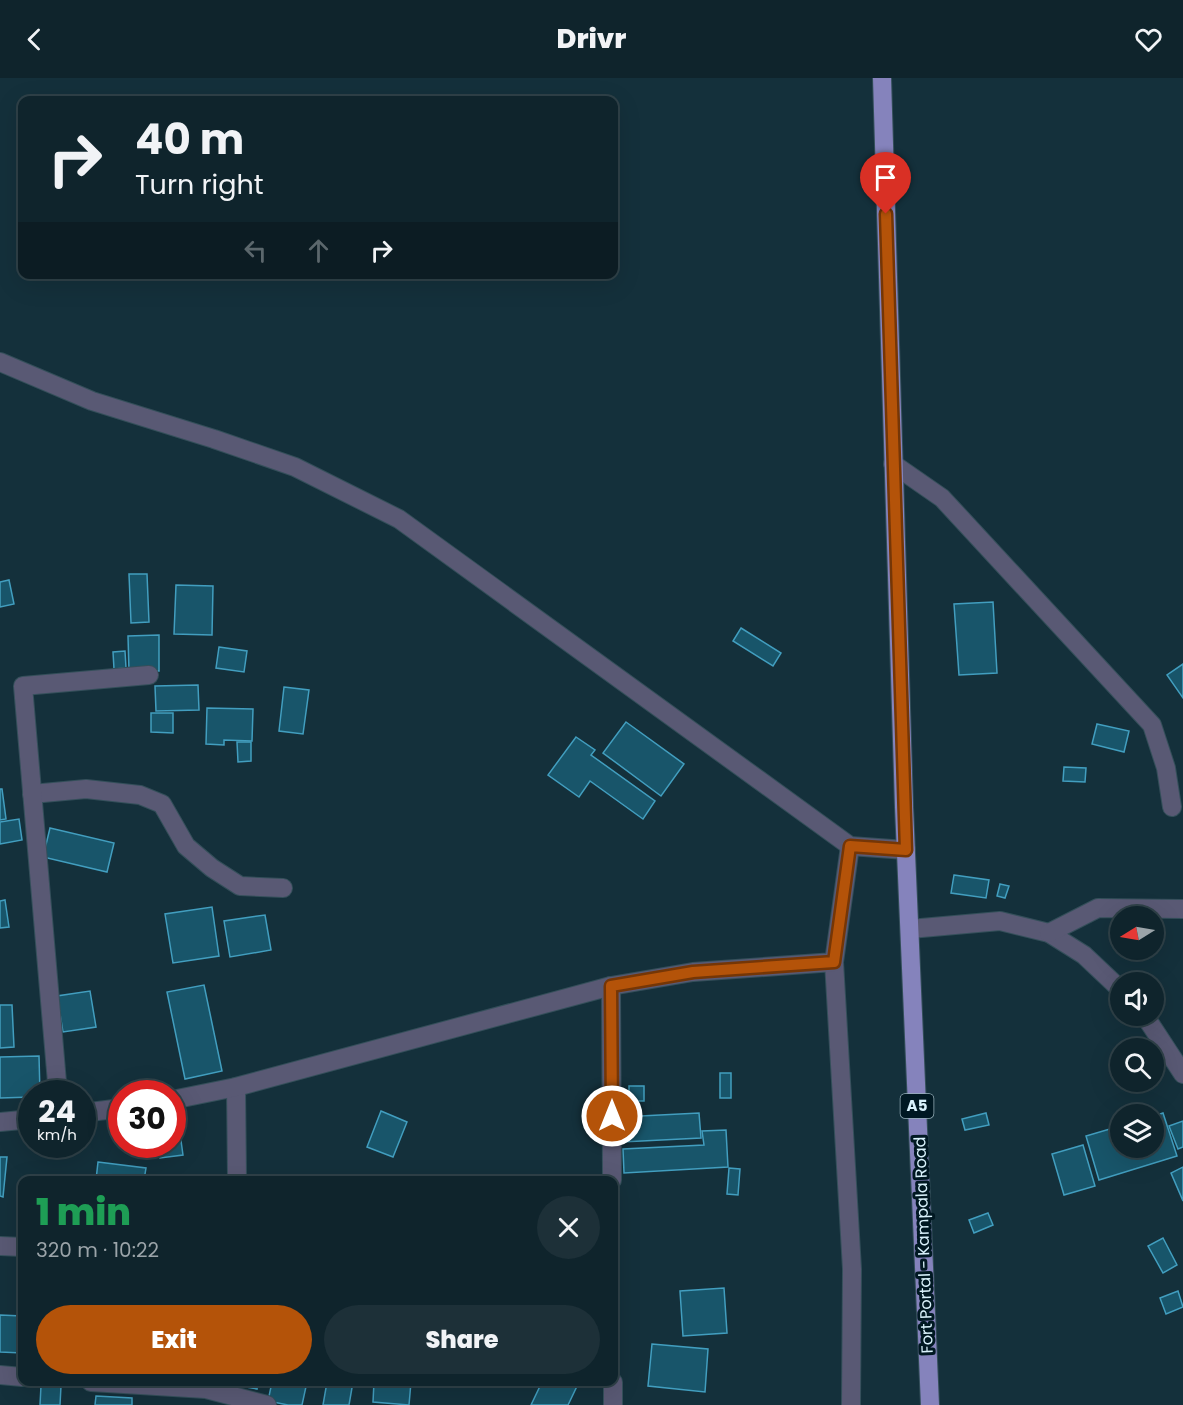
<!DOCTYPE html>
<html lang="en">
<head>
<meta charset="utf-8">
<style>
	:root { --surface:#0f242c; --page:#1d3038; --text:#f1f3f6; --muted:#9ba4a9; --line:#2f4148; --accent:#b45309 }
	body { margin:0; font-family:Poppins,sans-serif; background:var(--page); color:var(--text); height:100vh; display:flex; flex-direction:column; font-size:22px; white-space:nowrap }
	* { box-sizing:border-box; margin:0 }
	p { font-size:20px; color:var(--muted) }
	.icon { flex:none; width:33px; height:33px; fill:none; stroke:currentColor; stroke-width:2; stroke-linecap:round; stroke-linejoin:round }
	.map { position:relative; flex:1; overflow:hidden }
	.side { position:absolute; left:18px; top:1098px; width:600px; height:210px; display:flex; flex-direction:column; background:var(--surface); border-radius:12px; box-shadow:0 6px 24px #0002,0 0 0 2px var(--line) }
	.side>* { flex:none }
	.top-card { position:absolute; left:18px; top:18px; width:600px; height:183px; border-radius:12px; box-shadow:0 6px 24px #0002,0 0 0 2px var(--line); background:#0f242c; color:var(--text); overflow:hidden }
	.needle { width:39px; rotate:259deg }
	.buttons { position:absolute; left:1110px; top:828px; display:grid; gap:12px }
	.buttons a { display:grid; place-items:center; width:54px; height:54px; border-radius:50%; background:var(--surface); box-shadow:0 6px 24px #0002,0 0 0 2px var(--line); font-size:30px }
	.speed { position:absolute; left:18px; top:1002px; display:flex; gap:12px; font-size:30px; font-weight:700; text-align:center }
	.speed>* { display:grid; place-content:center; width:78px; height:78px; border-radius:50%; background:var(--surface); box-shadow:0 6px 24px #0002,0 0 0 2px var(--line); line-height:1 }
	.speed small { font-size:15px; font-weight:400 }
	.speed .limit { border:9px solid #d22; background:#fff; color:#111 }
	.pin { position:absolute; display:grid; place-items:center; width:51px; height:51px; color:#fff; margin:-62px -26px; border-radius:50% 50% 50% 0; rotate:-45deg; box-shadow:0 0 6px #0007 }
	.pin .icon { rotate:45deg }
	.me { position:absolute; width:66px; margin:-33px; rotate:0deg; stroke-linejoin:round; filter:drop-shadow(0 0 4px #0008) }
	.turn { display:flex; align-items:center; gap:21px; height:126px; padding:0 18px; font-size:27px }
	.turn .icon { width:78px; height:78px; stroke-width:2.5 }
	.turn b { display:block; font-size:42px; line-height:51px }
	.lanes { display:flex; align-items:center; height:57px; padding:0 18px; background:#0003; justify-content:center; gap:30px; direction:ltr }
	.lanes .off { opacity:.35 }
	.round { display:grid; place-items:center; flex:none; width:63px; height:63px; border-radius:32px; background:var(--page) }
	.overview { display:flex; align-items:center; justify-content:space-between; height:102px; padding:0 18px }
	h1 { font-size:36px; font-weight:800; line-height:45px; color:#1e9e55 }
	.button { display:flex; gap:12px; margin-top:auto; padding:12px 18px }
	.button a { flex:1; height:69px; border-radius:36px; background:var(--accent); color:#fff; font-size:24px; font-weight:800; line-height:69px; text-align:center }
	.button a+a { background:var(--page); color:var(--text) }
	header { display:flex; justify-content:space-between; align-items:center; height:78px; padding:0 18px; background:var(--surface); font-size:27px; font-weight:800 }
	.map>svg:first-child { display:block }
</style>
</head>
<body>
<header><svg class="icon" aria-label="back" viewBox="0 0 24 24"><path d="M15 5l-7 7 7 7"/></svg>Drivr<svg class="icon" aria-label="heart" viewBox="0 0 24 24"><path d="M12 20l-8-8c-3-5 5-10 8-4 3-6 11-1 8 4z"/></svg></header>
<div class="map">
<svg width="1183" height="1327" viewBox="0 0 1183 1327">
	<rect width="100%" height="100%" fill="#14303b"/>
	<!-- building -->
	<g fill="#18556a" stroke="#429ebf" stroke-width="1.5">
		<polygon points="129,496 147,496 149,544 131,545"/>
		<polygon points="9,502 14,526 0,529 0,504"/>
		<polygon points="176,507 213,508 212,557 174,556"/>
		<polygon points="993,524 997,595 959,597 954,526"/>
		<polygon points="741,550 781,575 773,588 733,563"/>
		<polygon points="159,557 159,593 129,593 128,558"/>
		<polygon points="219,569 247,573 244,594 216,590"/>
		<polygon points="125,573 126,590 114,591 113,574"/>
		<polygon points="1183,586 1183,620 1167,597"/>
		<polygon points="198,607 199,632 156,633 155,608"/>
		<polygon points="284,609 309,612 303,656 279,653"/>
		<polygon points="207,630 253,631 252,663 224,662 224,667 206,666"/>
		<polygon points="151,635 173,635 173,655 151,654"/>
		<polygon points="626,644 684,686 661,718 603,675"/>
		<polygon points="1097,646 1129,653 1124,674 1092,666"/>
		<polygon points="576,659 595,672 591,677 655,723 643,741 590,703 579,719 548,697"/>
		<polygon points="237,664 251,664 251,683 238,684"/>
		<polygon points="1064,689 1086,690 1085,704 1063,703"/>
		<polygon points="0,711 2,711 6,741 0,742"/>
		<polygon points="19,741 22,762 0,766 0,744"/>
		<polygon points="50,750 114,765 107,794 43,779"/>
		<polygon points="954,797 989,802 986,820 951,815"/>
		<polygon points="1000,806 1009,808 1005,820 997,818"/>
		<polygon points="5,822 9,849 0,850 0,823"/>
		<polygon points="212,829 219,878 173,885 165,836"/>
		<polygon points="265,837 271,872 230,879 224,843"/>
		<polygon points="204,907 222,993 185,1001 167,914"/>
		<polygon points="90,913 96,949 63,954 57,918"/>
		<polygon points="0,927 12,927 14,969 0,970"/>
		<polygon points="39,978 40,1016 32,1016 32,1019 0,1020 0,979"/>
		<rect x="720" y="995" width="11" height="25"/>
		<rect x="629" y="1008" width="15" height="15"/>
		<polygon points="381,1033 407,1044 393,1079 367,1069"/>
		<polygon points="699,1035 701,1060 622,1064 621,1039"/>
		<polygon points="986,1035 989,1047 965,1052 962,1041"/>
		<polygon points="1163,1035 1177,1078 1099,1102 1086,1058 1120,1048 1120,1070 1154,1070 1154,1038"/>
		<polygon points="1183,1043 1183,1069 1178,1071 1169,1048"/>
		<polygon points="179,1048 183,1077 160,1080 158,1066 172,1066 172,1049"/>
		<polygon points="726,1052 728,1089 624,1095 623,1071 704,1067 702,1053"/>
		<polygon points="138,1066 154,1066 155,1079 139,1080"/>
		<polygon points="1083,1067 1095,1108 1064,1117 1052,1076"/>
		<polygon points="0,1079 7,1079 3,1119 0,1118"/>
		<polygon points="98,1084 146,1090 144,1102 96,1102"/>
		<polygon points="1183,1089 1183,1123 1171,1095"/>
		<polygon points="729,1090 740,1091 738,1117 727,1116"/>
		<polygon points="988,1135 993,1147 974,1155 969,1142"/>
		<polygon points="1163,1160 1177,1187 1163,1195 1148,1168"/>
		<polygon points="724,1210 727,1255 683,1258 680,1213"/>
		<polygon points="1178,1213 1183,1229 1166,1236 1160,1220"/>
		<polygon points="0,1237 22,1238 22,1275 0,1274"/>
		<polygon points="652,1266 708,1271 705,1314 648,1308"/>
		<polygon points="218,1304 258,1304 257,1311"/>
		<polygon points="272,1304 307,1304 302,1327 288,1327 268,1323"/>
		<polygon points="327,1304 353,1304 349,1327 323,1327"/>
		<polygon points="374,1304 411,1304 409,1327 373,1324"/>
		<polygon points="542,1304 579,1304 568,1327 531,1327"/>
		<polygon points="41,1308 61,1308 60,1327 40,1327"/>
		<polygon points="96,1318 132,1320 132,1327 95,1327"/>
	</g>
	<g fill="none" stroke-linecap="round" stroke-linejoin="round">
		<defs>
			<g id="minor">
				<polyline points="0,284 92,323 214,361 295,389 399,441 850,768 906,772"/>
				<polyline points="893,386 942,420 1152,647 1166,690 1172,729"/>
				<polyline points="32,716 86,711 140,717 162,726 186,768 212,790 240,808 283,810"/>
				<polyline points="910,851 1000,843 1049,855 1084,877 1120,911"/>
				<polyline points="1049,855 1098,830 1183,831"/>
				<polyline points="834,884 852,1191 851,1327"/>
				<polyline points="611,908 612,1102"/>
				<polyline points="1145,938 1183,996"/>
				<polyline points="236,1009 237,1102"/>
				<polyline points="58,1016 23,608 149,597"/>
				<polyline points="172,1022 236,1009 611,908 693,894 834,884 850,768"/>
				<polyline points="82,1035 122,1030"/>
				<polyline points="0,1044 32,1041"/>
				<polyline points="0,1168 22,1169"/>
				<polyline points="0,1297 22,1299"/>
				<polyline points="91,1304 206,1311 267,1327"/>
				<polyline points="613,1304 613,1327"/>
			</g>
			<polyline id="major" points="882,0 904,729 930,1327"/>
		</defs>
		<!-- minor casing -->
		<use href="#minor" stroke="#344f5a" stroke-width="20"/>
		<!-- major casing -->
		<use href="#major" stroke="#344f5a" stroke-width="20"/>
		<!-- minor -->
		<use href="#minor" stroke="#595974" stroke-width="18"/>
		<!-- major -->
		<use href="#major" stroke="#8583bc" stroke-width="18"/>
	</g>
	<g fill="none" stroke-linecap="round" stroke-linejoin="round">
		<defs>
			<polyline id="route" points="612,1038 611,908 693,894 834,884 850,768 906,772 886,136"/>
		</defs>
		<!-- route casing -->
		<use href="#route" stroke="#753606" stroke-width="15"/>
		<!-- route -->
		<use href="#route" stroke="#b45309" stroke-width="10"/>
	</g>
	<g text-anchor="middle" stroke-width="6" stroke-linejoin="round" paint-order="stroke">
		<!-- shield labels -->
		<rect fill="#001822" stroke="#98b1bb" stroke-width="1.5" x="900.5" y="1016" width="33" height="24" rx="4.5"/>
		<g font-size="15" font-weight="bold" fill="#d9f2fc">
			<text x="917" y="1033">A5</text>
		</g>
		<!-- street labels -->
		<g font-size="16" fill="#d9f2fc" stroke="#001822">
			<text transform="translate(923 1167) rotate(-92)" y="6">Fort Portal - Kampala Road</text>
		</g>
	</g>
</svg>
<div class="buttons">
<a><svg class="needle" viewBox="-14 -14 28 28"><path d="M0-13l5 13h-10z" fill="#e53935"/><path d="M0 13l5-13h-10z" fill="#9ba4a9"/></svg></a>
<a><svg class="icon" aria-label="sound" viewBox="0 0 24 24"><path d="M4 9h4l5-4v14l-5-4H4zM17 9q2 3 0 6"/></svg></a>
<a><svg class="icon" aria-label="search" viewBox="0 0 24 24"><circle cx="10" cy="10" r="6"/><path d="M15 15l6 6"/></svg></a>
<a><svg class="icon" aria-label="layers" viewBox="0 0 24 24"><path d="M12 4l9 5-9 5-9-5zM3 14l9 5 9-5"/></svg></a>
</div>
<div class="speed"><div>24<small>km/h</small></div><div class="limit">30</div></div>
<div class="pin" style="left:886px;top:136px;background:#d93025"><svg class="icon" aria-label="arrive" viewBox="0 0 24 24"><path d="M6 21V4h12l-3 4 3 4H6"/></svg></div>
<svg class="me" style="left:612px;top:1038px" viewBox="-20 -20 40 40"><circle r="17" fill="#b45309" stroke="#fff" stroke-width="3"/><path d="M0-11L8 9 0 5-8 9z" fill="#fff"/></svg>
<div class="top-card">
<div class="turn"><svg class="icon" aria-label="right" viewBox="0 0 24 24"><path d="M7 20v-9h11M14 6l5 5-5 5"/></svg><div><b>40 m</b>Turn right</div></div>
<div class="lanes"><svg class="icon off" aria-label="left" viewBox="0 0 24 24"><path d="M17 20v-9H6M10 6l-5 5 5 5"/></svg><svg class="icon off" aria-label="ahead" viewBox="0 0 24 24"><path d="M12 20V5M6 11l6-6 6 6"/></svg><svg class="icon" aria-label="right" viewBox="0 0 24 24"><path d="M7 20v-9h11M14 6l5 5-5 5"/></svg></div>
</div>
<section class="side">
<div class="overview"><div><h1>1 min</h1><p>320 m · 10:22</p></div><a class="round"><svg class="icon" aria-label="close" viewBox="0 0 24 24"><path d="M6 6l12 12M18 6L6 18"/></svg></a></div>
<div class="button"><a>Exit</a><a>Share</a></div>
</section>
</div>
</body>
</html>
